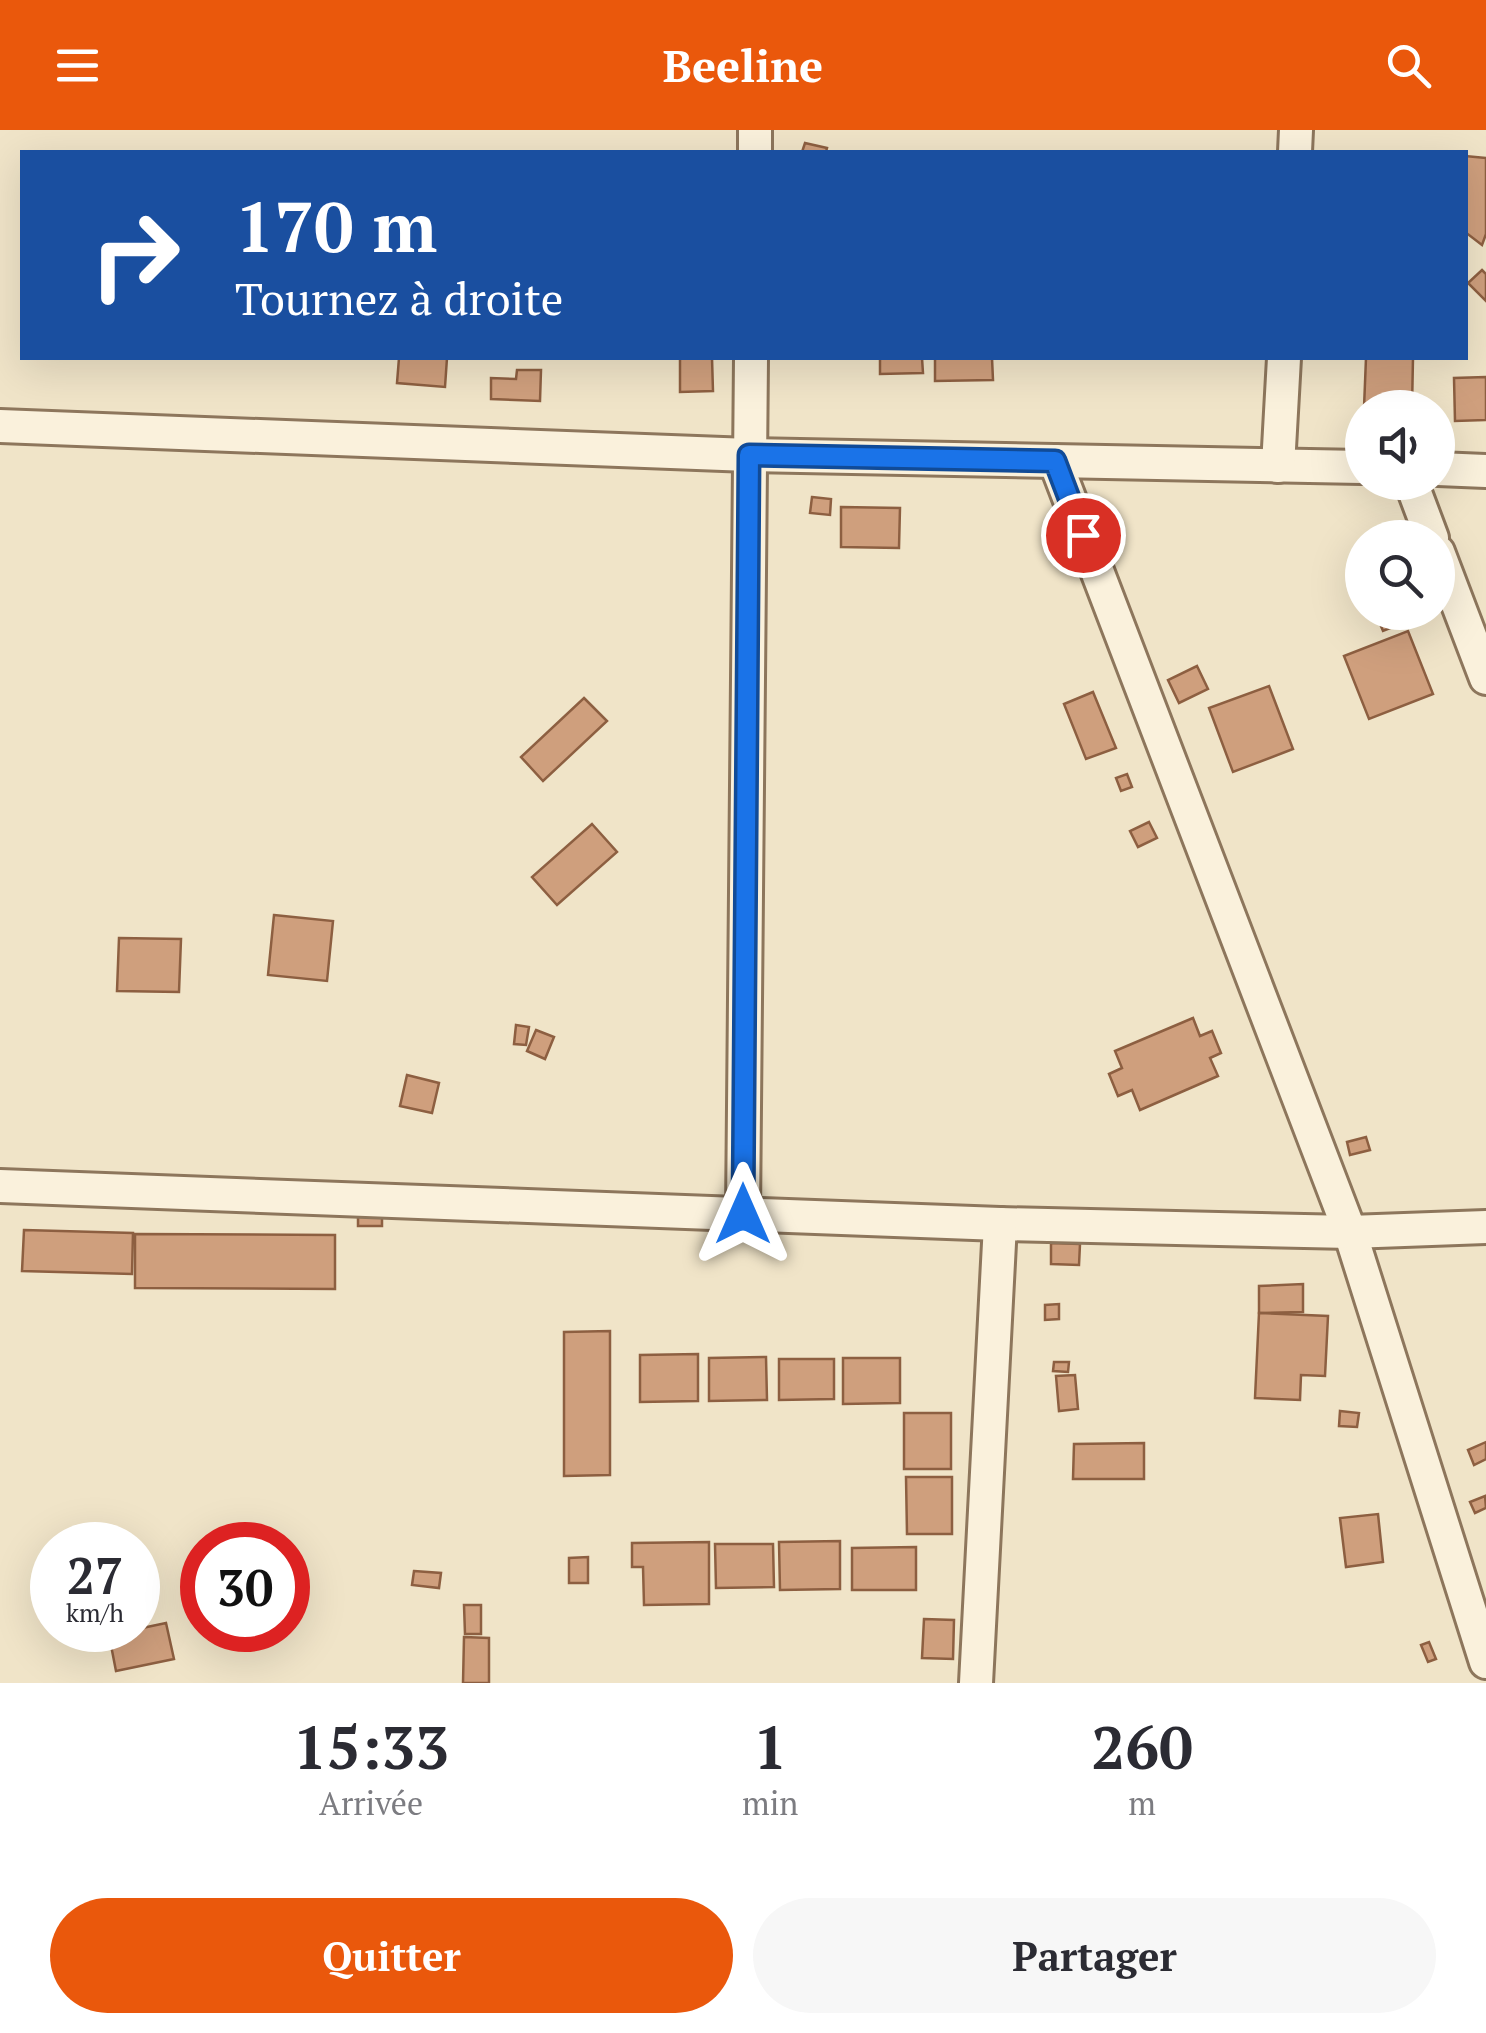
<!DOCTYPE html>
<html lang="fr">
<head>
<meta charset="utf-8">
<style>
	:root { --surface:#fff; --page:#f7f7f7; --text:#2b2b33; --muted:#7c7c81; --accent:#ea580c }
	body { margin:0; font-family:"PT Serif",serif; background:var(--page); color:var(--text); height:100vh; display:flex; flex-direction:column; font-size:38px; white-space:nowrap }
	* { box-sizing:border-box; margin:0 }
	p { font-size:32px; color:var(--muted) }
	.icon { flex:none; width:55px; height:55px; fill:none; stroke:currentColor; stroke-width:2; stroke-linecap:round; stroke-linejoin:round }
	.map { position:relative; height:1553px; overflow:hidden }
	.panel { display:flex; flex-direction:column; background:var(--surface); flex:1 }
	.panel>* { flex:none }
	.banner { position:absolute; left:20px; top:20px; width:1448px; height:210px; border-radius:0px; box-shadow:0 10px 40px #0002; background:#1a4fa0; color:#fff; overflow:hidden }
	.buttons { position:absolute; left:1345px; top:260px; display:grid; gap:20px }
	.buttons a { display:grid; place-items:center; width:110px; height:110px; border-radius:50%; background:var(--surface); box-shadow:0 10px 40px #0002; font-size:50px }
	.speed { position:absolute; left:30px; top:1392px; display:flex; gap:20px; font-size:50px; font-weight:700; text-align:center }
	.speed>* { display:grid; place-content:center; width:130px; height:130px; border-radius:50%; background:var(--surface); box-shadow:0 10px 40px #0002; line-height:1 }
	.speed small { font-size:25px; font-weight:400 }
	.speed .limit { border:15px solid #d22; background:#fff; color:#111 }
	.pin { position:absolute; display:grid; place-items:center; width:85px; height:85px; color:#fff; margin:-42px; border:5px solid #fff; border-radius:50%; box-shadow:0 2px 10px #0007 }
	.me { position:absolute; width:110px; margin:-55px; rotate:0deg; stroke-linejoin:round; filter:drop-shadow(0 0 8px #0008) }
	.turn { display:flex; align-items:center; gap:35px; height:210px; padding:0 50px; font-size:45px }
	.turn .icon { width:130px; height:130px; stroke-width:2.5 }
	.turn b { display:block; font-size:70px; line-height:85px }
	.eta { display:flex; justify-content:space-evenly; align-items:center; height:170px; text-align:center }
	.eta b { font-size:60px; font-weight:700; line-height:70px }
	.primary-button { display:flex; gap:20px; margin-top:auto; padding:20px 50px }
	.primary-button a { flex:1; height:115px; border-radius:60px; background:var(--accent); color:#fff; font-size:40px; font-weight:700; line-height:115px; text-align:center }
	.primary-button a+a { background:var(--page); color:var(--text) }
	header { display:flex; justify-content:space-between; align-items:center; height:130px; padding:0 50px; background:var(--accent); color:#fff; font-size:45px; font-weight:700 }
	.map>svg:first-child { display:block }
</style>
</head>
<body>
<header><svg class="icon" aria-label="menu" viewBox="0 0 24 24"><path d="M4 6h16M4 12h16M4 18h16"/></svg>Beeline<svg class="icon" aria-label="search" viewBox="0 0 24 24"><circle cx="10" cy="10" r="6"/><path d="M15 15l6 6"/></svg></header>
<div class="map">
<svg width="1486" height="1553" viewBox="0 0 1486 1553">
	<rect width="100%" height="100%" fill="#f0e4c8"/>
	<!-- building -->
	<g fill="#cf9f7d" stroke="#8d5f41" stroke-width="2.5">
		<polygon points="805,13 827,18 826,22 802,22"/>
		<polygon points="1465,26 1486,28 1486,104 1482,115 1465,102"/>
		<polygon points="1482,140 1486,144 1486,171 1468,153"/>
		<polygon points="399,228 447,228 445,257 397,253"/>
		<polygon points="680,228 712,228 713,261 680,262"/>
		<polygon points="880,228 922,228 923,243 880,244"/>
		<polygon points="935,228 992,228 993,250 935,251"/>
		<polygon points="1366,228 1413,228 1412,278 1364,278"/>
		<polygon points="517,240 541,240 540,271 491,269 491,248 516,249"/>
		<polygon points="1486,247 1486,290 1455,291 1454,248"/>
		<polygon points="812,367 831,369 830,385 810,383"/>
		<polygon points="841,377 900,378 899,418 841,417"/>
		<polygon points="1375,482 1405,482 1408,491 1383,501"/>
		<polygon points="1408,501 1433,564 1369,589 1344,526"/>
		<polygon points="1197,536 1208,559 1179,573 1168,550"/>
		<polygon points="1269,556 1293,619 1233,642 1209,578"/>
		<polygon points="1093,562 1116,618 1086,629 1064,574"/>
		<polygon points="584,568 607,591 543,651 521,627"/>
		<polygon points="1127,644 1132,657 1121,661 1116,648"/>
		<polygon points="1149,692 1157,708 1138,717 1130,701"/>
		<polygon points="592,694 617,722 557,775 532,747"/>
		<polygon points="274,785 333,791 327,851 268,845"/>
		<polygon points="119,808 181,809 179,862 117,861"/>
		<polygon points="1193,888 1200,906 1212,901 1221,923 1210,928 1218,946 1140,980 1132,960 1118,966 1109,944 1122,938 1115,921"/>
		<polygon points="516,895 529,897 526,915 514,914"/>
		<polygon points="536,900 554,907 545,929 527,921"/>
		<polygon points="407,945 439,953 432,983 400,976"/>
		<polygon points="1366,1007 1370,1020 1350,1025 1347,1012"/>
		<polygon points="358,1078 382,1079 382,1096 358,1096"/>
		<polygon points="24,1100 133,1103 132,1144 22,1141"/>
		<polygon points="135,1104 335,1105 335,1159 135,1158"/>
		<polygon points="1051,1113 1080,1114 1079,1135 1051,1134"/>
		<polygon points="1303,1154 1303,1182 1259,1183 1259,1156"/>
		<polygon points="1059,1174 1059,1189 1045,1190 1045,1175"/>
		<polygon points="1259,1183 1328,1186 1325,1246 1301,1245 1300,1270 1255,1268"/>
		<polygon points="610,1201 610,1345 564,1346 564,1202"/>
		<polygon points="698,1224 698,1271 640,1272 640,1225"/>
		<polygon points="766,1227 767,1270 709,1271 709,1228"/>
		<polygon points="843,1228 900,1228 900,1273 843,1274"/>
		<polygon points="779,1229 834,1229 834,1269 779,1270"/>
		<polygon points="1054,1232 1069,1232 1068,1242 1053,1241"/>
		<polygon points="1075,1245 1078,1279 1059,1281 1056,1246"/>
		<polygon points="1340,1281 1359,1283 1357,1297 1339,1296"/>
		<rect x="904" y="1283" width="47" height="56"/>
		<polygon points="1486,1312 1486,1329 1474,1335 1468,1320"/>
		<polygon points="1144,1313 1144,1349 1073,1349 1074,1314"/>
		<polygon points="906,1347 952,1347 952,1404 907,1404"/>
		<polygon points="1485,1366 1486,1378 1475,1383 1470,1372"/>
		<polygon points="1378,1384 1383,1432 1346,1437 1340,1388"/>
		<polygon points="840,1411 840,1459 780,1460 779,1412"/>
		<polygon points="709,1412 709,1474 644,1475 643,1437 632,1437 632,1413"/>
		<polygon points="715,1414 773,1414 774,1457 716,1458"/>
		<polygon points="916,1417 916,1460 852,1460 852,1418"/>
		<polygon points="588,1427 588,1453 569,1453 569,1428"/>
		<polygon points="414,1441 441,1443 439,1458 412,1455"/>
		<polygon points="464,1475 481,1475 481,1504 465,1504"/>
		<polygon points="924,1489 954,1490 953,1529 922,1528"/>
		<polygon points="166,1493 174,1529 116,1541 109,1505"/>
		<polygon points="464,1507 489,1508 489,1553 463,1553"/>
		<polygon points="1429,1512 1436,1529 1428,1532 1421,1515"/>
	</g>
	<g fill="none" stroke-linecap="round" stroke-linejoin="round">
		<defs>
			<g id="minor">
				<polyline points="755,22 755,0"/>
				<polyline points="1295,22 1296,0"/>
				<polyline points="0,296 749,325 1362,337"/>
				<polyline points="1055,331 1350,1102 1486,1532"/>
				<polyline points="1278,336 1284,228"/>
				<polyline points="1438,339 1486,341"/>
				<polyline points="1411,352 1432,408"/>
				<polyline points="1438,422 1486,548"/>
				<polyline points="0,1056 1000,1094 1350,1102 1486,1097"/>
				<polyline points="743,1084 751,228"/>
				<polyline points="976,1553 1000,1094"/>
			</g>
		</defs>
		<!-- minor casing -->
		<use href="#minor" stroke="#8d765c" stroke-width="38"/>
		<!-- minor -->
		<use href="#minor" stroke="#faf1dc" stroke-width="32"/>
	</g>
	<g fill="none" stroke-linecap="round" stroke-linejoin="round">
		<defs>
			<polyline id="route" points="743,1084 749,325 1055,331 1083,405"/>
		</defs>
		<!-- route casing -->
		<use href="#route" stroke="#114b97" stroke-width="25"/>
		<!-- route -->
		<use href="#route" stroke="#1a73e8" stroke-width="18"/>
	</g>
</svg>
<div class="buttons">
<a><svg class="icon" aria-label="sound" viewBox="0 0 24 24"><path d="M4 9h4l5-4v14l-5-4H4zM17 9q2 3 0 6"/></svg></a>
<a><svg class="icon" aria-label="search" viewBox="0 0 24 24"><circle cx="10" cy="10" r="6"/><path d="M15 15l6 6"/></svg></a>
</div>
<div class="speed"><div>27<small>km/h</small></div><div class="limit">30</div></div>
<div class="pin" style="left:1083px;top:405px;background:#d93025"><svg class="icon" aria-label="arrive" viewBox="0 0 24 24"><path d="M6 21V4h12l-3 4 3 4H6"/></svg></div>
<svg class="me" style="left:743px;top:1084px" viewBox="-20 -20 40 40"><path d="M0-17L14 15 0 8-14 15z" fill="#1a73e8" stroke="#fff" stroke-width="4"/></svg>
<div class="banner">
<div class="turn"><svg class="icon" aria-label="right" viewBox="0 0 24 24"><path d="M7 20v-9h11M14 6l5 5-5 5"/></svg><div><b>170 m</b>Tournez à droite</div></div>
</div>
</div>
<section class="panel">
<div class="eta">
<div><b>15:33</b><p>Arrivée</p></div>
<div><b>1</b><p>min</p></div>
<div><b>260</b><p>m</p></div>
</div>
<div class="primary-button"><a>Quitter</a><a>Partager</a></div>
</section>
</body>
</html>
